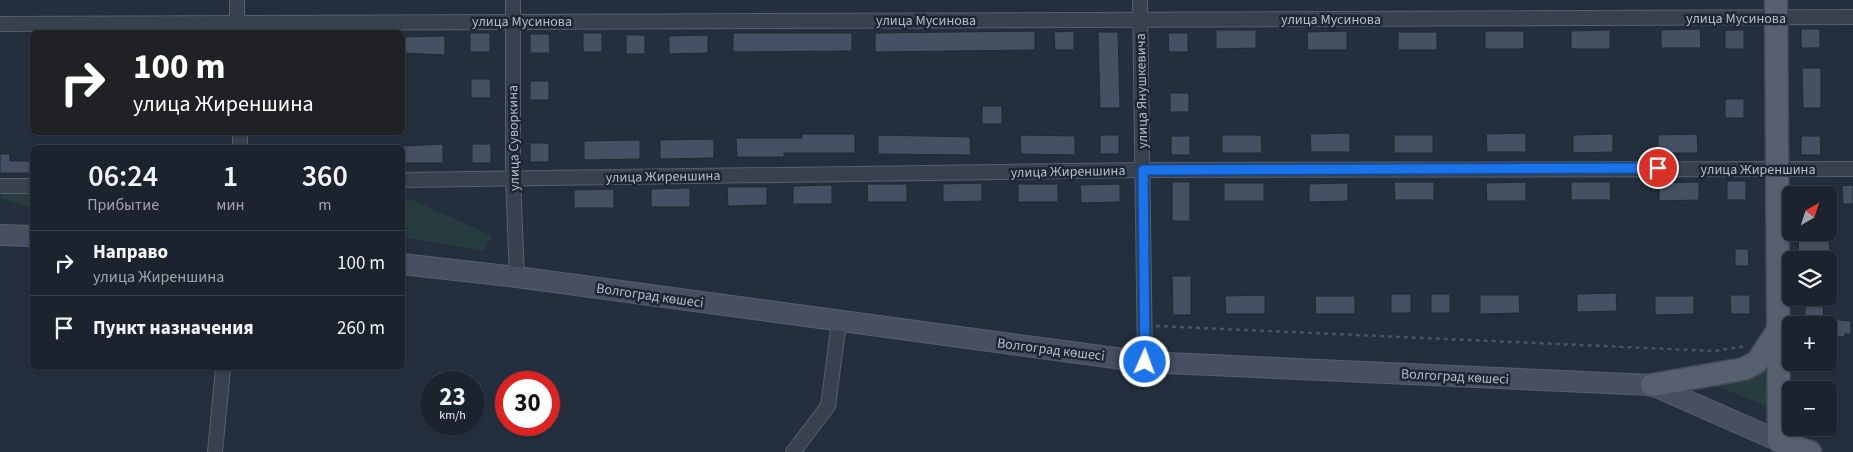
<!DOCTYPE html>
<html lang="ru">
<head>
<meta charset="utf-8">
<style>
	:root { --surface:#1b232e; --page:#282f3a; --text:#f1f3f6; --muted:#a0a4aa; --line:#39404a }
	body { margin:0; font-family:"Source Sans 3",sans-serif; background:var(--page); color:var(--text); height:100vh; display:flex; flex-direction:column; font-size:19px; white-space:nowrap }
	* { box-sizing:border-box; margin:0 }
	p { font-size:16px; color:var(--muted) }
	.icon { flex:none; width:28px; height:28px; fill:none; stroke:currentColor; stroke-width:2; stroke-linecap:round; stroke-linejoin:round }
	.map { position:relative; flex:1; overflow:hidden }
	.panel { position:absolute; left:30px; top:145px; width:375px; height:225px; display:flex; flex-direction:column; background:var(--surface); border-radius:8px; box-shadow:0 1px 4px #0004,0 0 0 1px var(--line) }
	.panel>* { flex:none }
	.guide { position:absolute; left:30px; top:30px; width:375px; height:105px; border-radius:8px; box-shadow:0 1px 4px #0004,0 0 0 1px var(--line); background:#202124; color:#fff; overflow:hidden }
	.needle { width:32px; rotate:39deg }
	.fabs { position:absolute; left:1782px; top:186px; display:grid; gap:10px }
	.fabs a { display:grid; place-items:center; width:55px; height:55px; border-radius:8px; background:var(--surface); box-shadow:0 1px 4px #0004,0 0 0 1px var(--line); font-size:25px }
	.speed { position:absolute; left:420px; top:371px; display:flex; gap:10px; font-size:25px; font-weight:700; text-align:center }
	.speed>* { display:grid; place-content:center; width:65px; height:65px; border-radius:50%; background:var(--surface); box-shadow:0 1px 4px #0004,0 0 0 1px var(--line); line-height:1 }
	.speed small { font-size:12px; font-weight:400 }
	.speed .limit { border:8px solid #d22; background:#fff; color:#111 }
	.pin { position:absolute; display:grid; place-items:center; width:42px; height:42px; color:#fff; margin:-21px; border:2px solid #fff; border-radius:50%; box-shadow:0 1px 5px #0007 }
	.me { position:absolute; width:55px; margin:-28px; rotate:2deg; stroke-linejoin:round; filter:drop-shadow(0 0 4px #0008) }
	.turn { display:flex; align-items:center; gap:18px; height:105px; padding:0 20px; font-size:22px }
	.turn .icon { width:65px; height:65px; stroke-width:2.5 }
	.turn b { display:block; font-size:35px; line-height:42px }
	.eta { display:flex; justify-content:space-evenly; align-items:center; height:85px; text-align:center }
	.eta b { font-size:30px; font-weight:600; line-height:35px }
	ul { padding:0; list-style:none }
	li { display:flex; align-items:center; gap:15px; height:65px; padding:0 20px; border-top:1px solid var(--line) }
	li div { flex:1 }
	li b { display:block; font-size:19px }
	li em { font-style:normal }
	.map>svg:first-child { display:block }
</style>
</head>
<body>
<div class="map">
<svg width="1853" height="452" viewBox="0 0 1853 452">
	<rect width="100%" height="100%" fill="#242f3e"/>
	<!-- green -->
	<g fill="#263c3f">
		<polygon points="5,189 32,189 32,208 0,198"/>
		<polygon points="403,196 492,236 484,251 403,237"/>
		<polygon points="1772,364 1769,407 1704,381 1755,375"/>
	</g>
	<!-- building -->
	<g fill="#455162" stroke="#1f2835">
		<polygon points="1700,29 1701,48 1661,48 1661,30"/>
		<rect x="1801" y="29" width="19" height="19"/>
		<polygon points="1216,30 1256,30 1256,48 1216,49"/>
		<polygon points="1610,30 1610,49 1571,49 1571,31"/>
		<rect x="1725" y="30" width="19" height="19"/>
		<polygon points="1035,31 1035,50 875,52 875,33"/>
		<polygon points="1074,31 1074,50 1055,50 1054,32"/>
		<polygon points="1347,31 1347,50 1308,50 1307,32"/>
		<rect x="1485" y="31" width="39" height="18"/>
		<polygon points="1098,32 1118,32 1120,108 1100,108"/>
		<rect x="1398" y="32" width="39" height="18"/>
		<rect x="470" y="33" width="20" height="19"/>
		<rect x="583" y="33" width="19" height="19"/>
		<polygon points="733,33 852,33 852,51 733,52"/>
		<polygon points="1168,33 1188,33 1188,52 1169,52"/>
		<polygon points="530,34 549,34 550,53 530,53"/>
		<rect x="626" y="35" width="19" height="19"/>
		<polygon points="708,35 708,53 669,54 669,36"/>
		<polygon points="445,36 445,55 402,53 402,37"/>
		<polygon points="1802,68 1821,68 1821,108 1803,108"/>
		<polygon points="471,79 490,79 491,98 471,98"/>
		<rect x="530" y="81" width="19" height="19"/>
		<rect x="1170" y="93" width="19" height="19"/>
		<rect x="1725" y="99" width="19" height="19"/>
		<rect x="982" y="106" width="20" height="18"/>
		<polygon points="1350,133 1350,152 1311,152 1310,134"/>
		<polygon points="1526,133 1526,152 1487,152 1486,134"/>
		<polygon points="802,134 855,134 855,153 784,153 784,157 737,157 736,138 802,138"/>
		<polygon points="1613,134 1613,152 1573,153 1573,135"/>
		<polygon points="1697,134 1698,153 1658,153 1658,135"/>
		<polygon points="878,135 970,137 971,155 878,154"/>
		<polygon points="1020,135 1075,136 1075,155 1021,154"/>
		<rect x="1100" y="135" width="19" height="19"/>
		<polygon points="1222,135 1261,135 1262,153 1222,153"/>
		<rect x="1394" y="135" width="39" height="18"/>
		<rect x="1171" y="136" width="19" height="19"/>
		<polygon points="1801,136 1820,136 1821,155 1801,155"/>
		<polygon points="714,139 714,158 660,159 660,140"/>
		<polygon points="640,140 640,159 584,160 584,141"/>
		<rect x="530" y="143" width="19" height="19"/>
		<polygon points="443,144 443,163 402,163 402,146"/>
		<rect x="472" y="144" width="19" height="19"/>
		<polygon points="0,154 10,154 10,161 32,161 32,173 0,173"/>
		<rect x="1727" y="181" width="19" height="19"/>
		<rect x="1172" y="182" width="18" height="39"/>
		<polygon points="1394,182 1434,182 1434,200 1395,200"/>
		<polygon points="1526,182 1526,201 1487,201 1486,183"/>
		<polygon points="1571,182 1610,182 1611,200 1571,200"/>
		<polygon points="1699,182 1699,200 1659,201 1659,183"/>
		<polygon points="982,183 982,201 943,202 943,184"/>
		<rect x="1224" y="183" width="40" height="18"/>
		<polygon points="1348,183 1348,201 1309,202 1309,184"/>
		<polygon points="867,184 907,184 907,202 868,202"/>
		<rect x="1018" y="184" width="40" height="18"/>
		<polygon points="1120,184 1120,202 1081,203 1080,185"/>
		<polygon points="832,185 832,204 793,204 793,186"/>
		<rect x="1804" y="185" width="19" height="10"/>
		<polygon points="1853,185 1853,204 1843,204 1842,186"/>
		<polygon points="727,187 767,187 767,205 728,206"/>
		<polygon points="690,188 690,207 651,207 651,189"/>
		<polygon points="614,189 614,208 574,208 574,190"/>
		<polygon points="1829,232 1830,259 1799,260 1798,233"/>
		<polygon points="1735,249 1748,249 1749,266 1735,266"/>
		<polygon points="1172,276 1191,276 1191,315 1173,315"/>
		<polygon points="1616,293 1617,311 1577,312 1577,294"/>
		<rect x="1391" y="294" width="20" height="19"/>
		<rect x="1431" y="294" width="19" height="19"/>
		<polygon points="1265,295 1265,314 1226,314 1225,296"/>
		<polygon points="1480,295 1519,295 1520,313 1480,314"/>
		<polygon points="1730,295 1750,295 1750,314 1731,314"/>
		<polygon points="1315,296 1355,296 1355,314 1316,314"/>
		<polygon points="1655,296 1694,296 1694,314 1655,315"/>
		<polygon points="1805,298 1823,298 1824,325 1805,325"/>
		<polygon points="1829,319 1851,321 1851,334 1845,334 1845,337 1829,336"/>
	</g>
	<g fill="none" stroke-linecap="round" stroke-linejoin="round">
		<defs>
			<g id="minor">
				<polyline points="237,0 237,32"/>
				<polyline points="513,0 513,177 517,277"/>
				<polyline points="1140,0 1145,362"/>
				<polyline points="0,24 1853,17"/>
				<polyline points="240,132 240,148"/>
				<polyline points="402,180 1143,170 1853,169"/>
				<polyline points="0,186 32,186"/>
				<polyline points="215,452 223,368"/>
				<polyline points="793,452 828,406 839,322"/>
			</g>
			<g id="secondary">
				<polyline points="0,235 32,236"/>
				<polyline points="402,264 517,277 1145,362 1652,385 1779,441"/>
			</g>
			<g id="primary">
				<polyline points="1776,0 1779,441 1810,452"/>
				<polyline points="1652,385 1744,369 1757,362 1778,330"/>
			</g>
		</defs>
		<!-- minor casing -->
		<use href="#minor" stroke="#565f6c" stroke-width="16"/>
		<!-- secondary casing -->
		<use href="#secondary" stroke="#565f6c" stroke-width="22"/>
		<!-- primary casing -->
		<use href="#primary" stroke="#414a57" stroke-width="25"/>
		<!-- path -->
		<polyline stroke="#44595c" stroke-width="2.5" stroke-dasharray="4 4" stroke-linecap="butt" points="1156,326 1714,351 1747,346"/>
		<!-- minor -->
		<use href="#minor" stroke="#38414e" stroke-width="14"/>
		<!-- secondary -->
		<use href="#secondary" stroke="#465061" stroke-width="20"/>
		<!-- primary -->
		<use href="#primary" stroke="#56606e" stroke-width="22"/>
	</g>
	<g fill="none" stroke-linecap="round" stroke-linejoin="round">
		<defs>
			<polyline id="route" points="1145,362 1143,170 1658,168"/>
		</defs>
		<!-- route casing -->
		<use href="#route" stroke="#114b97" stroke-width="12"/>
		<!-- route -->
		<use href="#route" stroke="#1a73e8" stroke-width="9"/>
	</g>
	<g text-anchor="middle" stroke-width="5" stroke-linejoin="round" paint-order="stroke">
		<!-- street labels -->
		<g font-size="14" fill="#b4bcc9" stroke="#1d2633">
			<text x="1736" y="23">улица Мусинова</text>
			<text x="1331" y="24">улица Мусинова</text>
			<text x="926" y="25">улица Мусинова</text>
			<text x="522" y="26">улица Мусинова</text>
			<text transform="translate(1141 91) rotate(-91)" y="5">улица Янушкевича</text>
			<text transform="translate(513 138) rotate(-91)" y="5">улица Суворкина</text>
			<text x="1758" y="174">улица Жиреншина</text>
			<text transform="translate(1068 171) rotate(-1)" y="5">улица Жиреншина</text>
			<text transform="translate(663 176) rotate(-1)" y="5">улица Жиреншина</text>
			<text transform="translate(650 295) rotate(8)" y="5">Волгоград көшесі</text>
			<text transform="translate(1051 349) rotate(7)" y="5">Волгоград көшесі</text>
			<text transform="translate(1455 376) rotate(3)" y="5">Волгоград көшесі</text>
		</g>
	</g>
</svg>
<div class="fabs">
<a><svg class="needle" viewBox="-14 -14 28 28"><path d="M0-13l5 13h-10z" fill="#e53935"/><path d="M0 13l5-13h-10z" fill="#a0a4aa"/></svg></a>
<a><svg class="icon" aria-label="layers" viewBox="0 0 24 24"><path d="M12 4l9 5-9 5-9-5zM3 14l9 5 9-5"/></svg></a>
<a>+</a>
<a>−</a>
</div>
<div class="speed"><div>23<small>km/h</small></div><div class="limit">30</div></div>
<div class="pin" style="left:1658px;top:168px;background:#d93025"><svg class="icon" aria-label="arrive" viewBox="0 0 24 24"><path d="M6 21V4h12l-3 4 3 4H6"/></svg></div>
<svg class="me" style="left:1145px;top:362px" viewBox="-20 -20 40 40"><circle r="17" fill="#1a73e8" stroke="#fff" stroke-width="3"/><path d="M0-11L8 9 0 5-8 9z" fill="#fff"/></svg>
<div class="guide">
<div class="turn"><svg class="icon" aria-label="right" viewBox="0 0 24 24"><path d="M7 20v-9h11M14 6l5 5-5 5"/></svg><div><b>100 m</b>улица Жиреншина</div></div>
</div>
<section class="panel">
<div class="eta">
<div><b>06:24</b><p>Прибытие</p></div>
<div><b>1</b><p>мин</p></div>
<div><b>360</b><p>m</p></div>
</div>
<ul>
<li><svg class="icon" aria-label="right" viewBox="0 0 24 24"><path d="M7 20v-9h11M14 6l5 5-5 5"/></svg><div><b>Направо</b><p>улица Жиреншина</p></div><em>100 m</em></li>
<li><svg class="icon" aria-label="arrive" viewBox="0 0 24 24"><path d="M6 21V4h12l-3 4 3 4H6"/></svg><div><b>Пункт назначения</b></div><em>260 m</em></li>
</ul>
</section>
</div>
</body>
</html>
